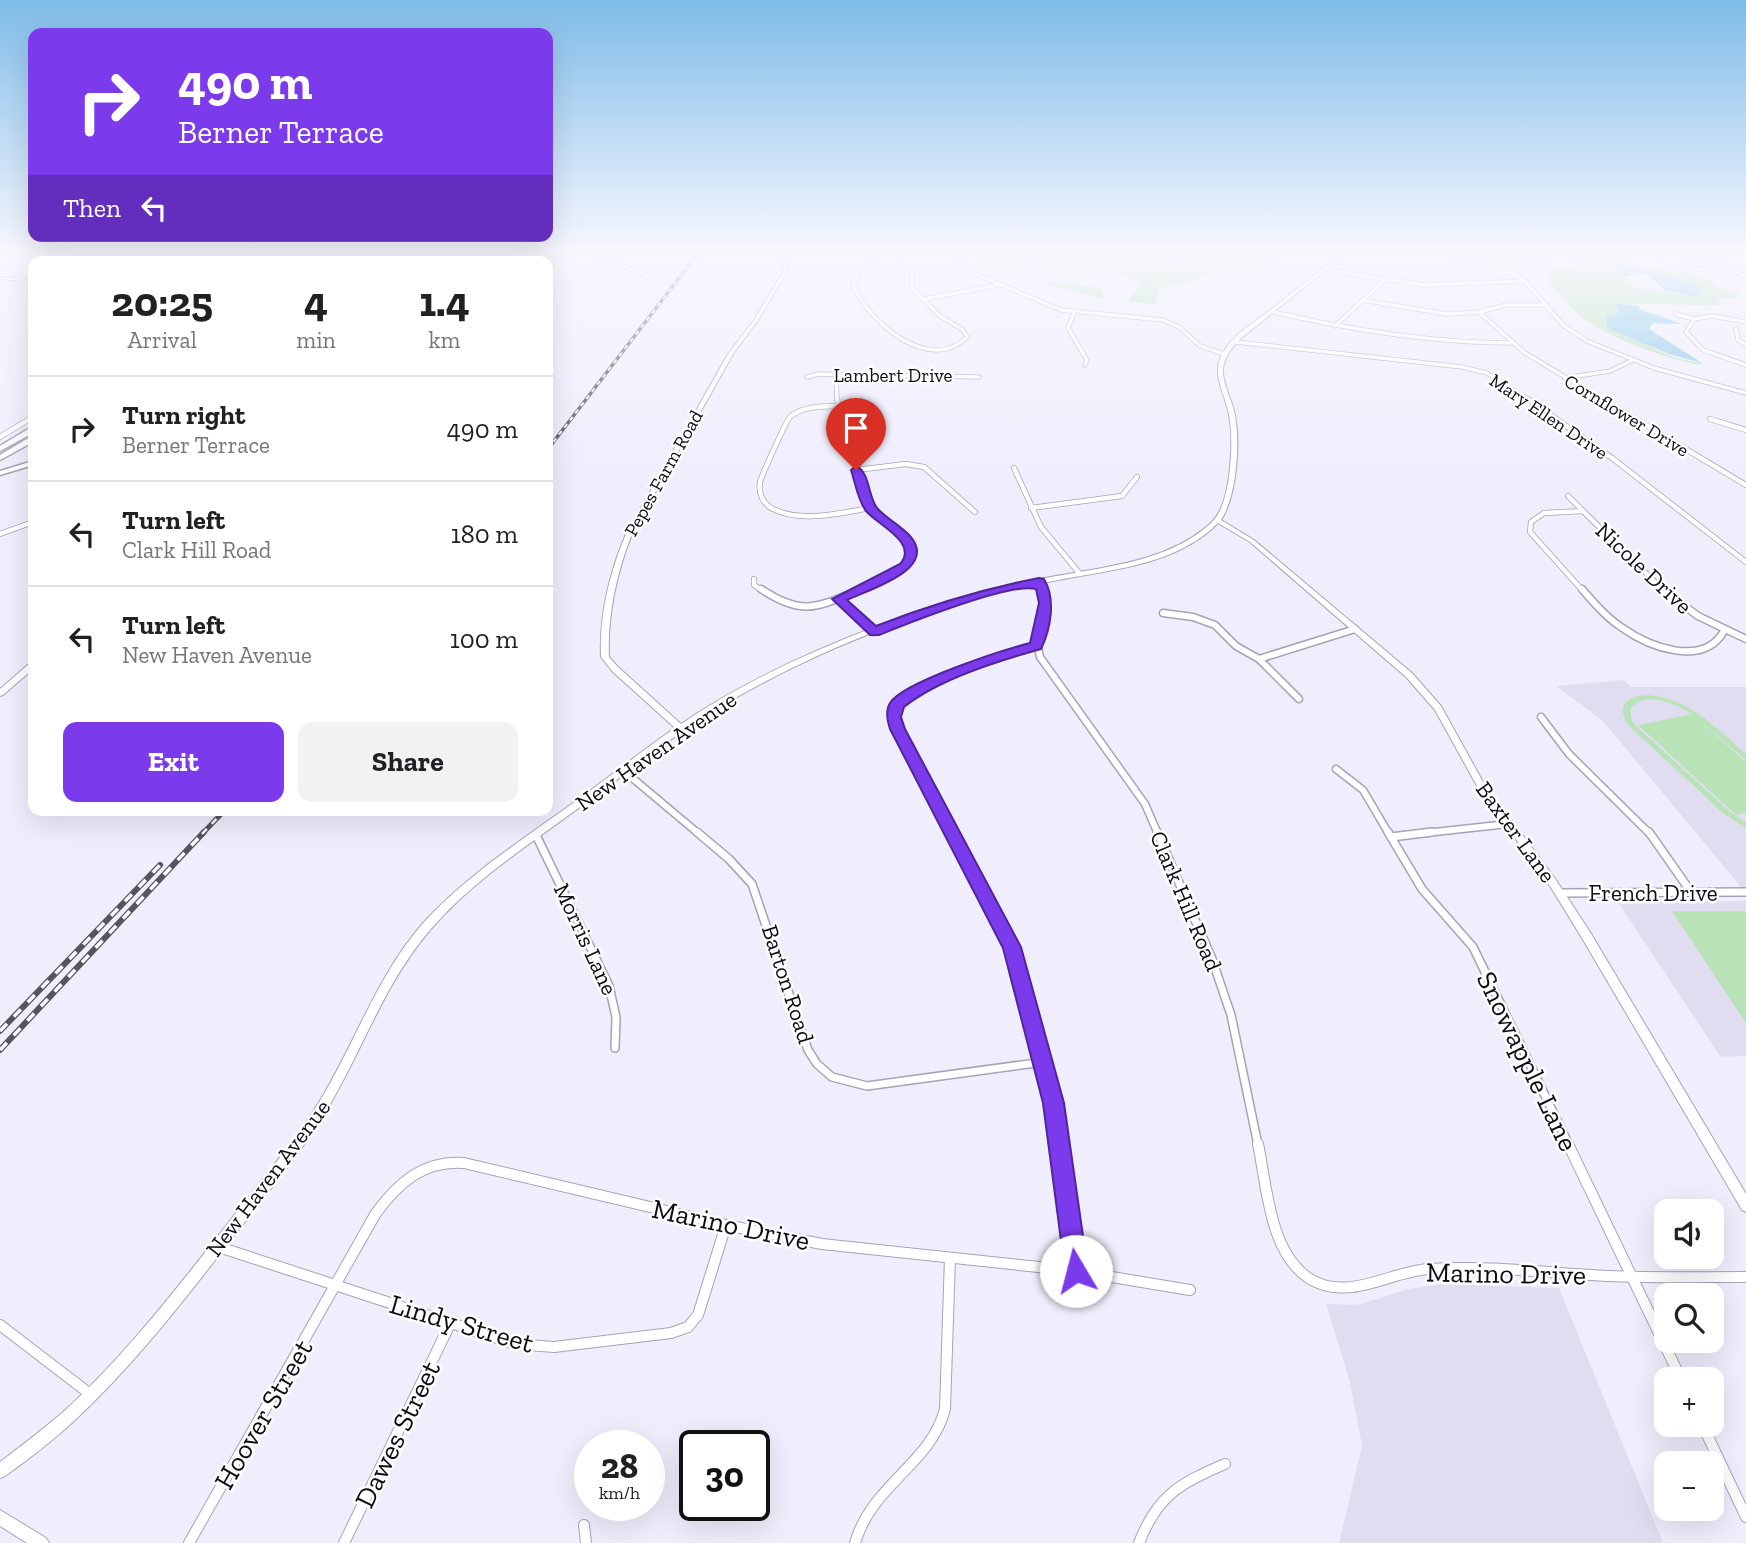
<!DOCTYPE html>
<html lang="en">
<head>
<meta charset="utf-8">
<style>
	:root { --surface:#fff; --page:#f2f2f2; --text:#202124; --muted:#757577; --line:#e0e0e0; --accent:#7c3aed }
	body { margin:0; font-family:"Zilla Slab",serif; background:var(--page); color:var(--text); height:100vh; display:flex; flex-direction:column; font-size:26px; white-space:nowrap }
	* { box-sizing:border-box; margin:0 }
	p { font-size:23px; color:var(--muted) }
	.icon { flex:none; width:38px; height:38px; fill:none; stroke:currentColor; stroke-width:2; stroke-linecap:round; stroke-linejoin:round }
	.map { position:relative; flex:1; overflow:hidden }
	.drawer { position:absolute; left:28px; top:256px; width:525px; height:560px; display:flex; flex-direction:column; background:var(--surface); border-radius:14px; box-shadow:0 7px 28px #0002 }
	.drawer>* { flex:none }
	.banner { position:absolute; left:28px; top:28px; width:525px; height:214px; border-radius:14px; box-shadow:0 7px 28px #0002; background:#7c3aed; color:#fff; overflow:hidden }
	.tools { position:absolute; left:1654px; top:1199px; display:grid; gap:14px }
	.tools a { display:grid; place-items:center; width:70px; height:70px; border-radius:14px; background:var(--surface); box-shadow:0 7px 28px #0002; font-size:35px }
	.speed { position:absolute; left:574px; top:1430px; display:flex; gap:14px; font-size:35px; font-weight:700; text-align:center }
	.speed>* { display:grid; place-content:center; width:91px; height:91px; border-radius:50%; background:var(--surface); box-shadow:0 7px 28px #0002; line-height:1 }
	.speed small { font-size:18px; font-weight:400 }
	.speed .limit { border:4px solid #111; border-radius:10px; background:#fff; color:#111 }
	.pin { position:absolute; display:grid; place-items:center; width:60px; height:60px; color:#fff; margin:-72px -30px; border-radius:50% 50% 50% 0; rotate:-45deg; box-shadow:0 0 7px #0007 }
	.pin .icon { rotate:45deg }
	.me { position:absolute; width:77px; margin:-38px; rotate:352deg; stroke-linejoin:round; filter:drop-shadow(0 0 5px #0008) }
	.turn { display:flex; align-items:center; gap:24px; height:147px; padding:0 35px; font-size:32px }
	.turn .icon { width:91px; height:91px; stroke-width:2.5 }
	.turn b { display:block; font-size:49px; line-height:60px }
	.then { display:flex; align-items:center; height:66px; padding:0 35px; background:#0003; gap:14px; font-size:26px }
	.eta { display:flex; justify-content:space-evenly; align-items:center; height:119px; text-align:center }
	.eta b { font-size:42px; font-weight:700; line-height:49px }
	.primary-button { display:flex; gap:14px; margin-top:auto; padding:14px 35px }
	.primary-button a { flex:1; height:80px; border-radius:14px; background:var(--accent); color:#fff; font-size:28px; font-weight:700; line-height:80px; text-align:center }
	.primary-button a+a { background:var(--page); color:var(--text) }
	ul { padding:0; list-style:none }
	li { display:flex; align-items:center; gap:21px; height:105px; padding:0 35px; border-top:2px solid var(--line) }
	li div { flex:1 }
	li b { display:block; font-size:26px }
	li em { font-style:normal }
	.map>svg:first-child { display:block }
</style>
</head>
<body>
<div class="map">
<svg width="1746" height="1543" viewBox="0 0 1746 1543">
	<rect width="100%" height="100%" fill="#f0eefd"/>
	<!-- built -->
	<g fill="#e0ddf1">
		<polygon points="1479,252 1585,252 1505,265"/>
		<polygon points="1624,680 1631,687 1746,687 1746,893 1602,720 1556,686"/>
		<polygon points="1746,901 1746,1056 1721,1057 1618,902"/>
		<polygon points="1441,1284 1559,1288 1663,1543 1339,1543 1362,1446 1350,1382 1326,1304 1358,1305 1405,1290"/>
	</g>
	<!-- green -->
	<g fill="#b8e3b7" fill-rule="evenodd">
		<path d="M979,252H1109L1161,262L1182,263L1210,252H1293C1279,256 1266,263 1252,266C1244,269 1234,265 1225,268C1203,276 1183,286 1159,287L1156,305L1128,301L1141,284L1122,274L1015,258L1007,274L977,260Z"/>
		<path d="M1592,252H1623L1633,264L1691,274L1714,281V286L1738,292L1736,299L1720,297L1718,305L1619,304L1617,306C1621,340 1672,360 1702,363L1701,365C1663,358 1607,338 1577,313C1564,303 1555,288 1546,276L1550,274V270L1579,266L1571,259L1595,256ZM1620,263L1688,282V296L1665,290L1654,292L1634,287L1627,277H1623L1625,269L1614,267Z"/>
		<polygon points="1060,281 1102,289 1103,299 1043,283"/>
		<path d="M1643,695C1686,695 1715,727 1746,754V760L1694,716L1746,762V813L1736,815L1638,725L1692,714C1676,704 1644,689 1630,709L1632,721L1639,729L1729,811L1746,823V828L1723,813L1629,726C1617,709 1623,698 1643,695Z"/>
		<polygon points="1672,911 1746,911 1746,1023"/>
	</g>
	<!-- water -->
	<g fill="#82c8e8">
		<polygon points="1620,263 1688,282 1704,291 1694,297 1665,290 1645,273 1623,277 1620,276 1625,273 1621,271 1624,269 1614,267"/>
		<polygon points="1613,303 1639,306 1639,309 1682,324 1653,323 1649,329 1702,363 1669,354 1607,328 1607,316 1618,313 1617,306"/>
	</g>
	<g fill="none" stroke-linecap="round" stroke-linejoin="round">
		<defs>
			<g id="street-far4">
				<polyline points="590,252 649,277"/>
				<polyline points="955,252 955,261 964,269 1061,310 1163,320 1179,327 1200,346 1224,354"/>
				<polyline points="1476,252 1524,280 1564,326 1587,341 1654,368 1746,393"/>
				<polyline points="69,261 94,255 159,252"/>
				<polyline points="1453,261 1485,257"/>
				<path d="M885,262L900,264L912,270V288L940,316L963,330L967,337C929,375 868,321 853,285L861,268Z"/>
				<polyline points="1663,262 1725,266"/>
				<polyline points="1323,269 1423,285 1526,281"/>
				<polyline points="17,279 33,273"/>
				<polyline points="924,299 999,285"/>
				<polyline points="1362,300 1447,314 1479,312 1506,305 1547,305"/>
				<path d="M1273,312C1351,330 1433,343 1513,343"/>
				<polyline points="1479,312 1525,353 1605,401"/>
				<polyline points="1074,313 1068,328 1087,360 1085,365"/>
				<polyline points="1676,314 1694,319"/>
				<polyline points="1746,322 1712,316 1694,319 1686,332 1703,350 1746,365"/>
				<polyline points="1335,326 1385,280"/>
				<polyline points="1736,329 1738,340 1746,345"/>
				<polyline points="1235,342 1462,367 1487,373 1530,401"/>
				<polyline points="836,374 837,401"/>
				<polyline points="807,377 818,374 979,377"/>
				<polyline points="1565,378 1610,371 1633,360"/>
			</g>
			<g id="street-far3">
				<path d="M837,399L866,499L873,512L910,544C914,554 912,558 905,565L857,591"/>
				<polyline points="1528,399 1612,458 1746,562"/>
				<polyline points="1602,399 1746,485"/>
				<path d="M837,406C822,407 802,406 790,417C786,421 762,475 760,482C758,493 763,504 773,509C801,523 841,513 870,508"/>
				<polyline points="1710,419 1746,430"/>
				<polyline points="0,437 33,417"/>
				<polyline points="1014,468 1041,527 1080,574"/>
				<polyline points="856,470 906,464 924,467 975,512"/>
				<polyline points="1568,496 1583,511 1544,513 1531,522 1530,532 1583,591"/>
				<polyline points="1031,508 1122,496 1137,477"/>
				<polyline points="1583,511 1664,591"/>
				<polyline points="0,534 33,522"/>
				<polyline points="754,579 754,585 763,591"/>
				<polyline points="1039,582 1042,591"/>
			</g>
			<g id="street-far2">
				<path d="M761,589C803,617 818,607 861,589"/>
				<path d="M1042,589C1046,612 1034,634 1040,657L1145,804L1158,834"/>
				<path d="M1582,589C1594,603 1606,617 1621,627C1649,647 1703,668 1724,631"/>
				<polyline points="1662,589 1698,616 1746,639"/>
				<polyline points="838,599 874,632"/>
				<polyline points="1163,613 1193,617 1215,625 1236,646 1259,659 1299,699"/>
				<polyline points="1259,659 1355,629"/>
				<polyline points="1541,717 1569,754 1650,834"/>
				<polyline points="1336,769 1363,790 1389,834"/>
				<polyline points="624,771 699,834"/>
				<path d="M952,834L897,729C895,721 893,715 896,708C907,682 1009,653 1036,646"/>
				<polyline points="1416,834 1508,824"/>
			</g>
			<g id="street-far1">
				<polyline points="697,832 729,859 752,884 808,1050 817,1064 832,1077 867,1086 1043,1062"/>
				<polyline points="952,832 1012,947 1054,1103 1060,1145"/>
				<polyline points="1157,832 1212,959 1231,1015 1258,1145"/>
				<polyline points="1388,832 1422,889 1473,947 1569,1145"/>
				<polyline points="1649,832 1691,892"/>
				<polyline points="536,835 609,986 616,1017 615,1048"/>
				<polyline points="1391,837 1432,832"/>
				<polyline points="1560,893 1746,892"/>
			</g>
			<g id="street">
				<polyline points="1059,1144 1076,1271"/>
				<path d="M1258,1144C1267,1186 1269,1253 1310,1279C1348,1302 1389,1272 1428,1269C1488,1265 1548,1273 1608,1276C1654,1278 1700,1277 1746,1277"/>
				<polyline points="1568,1144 1681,1379"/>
				<polyline points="219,1247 515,1344 554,1347 671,1333 688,1327 698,1315 726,1225"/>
				<polyline points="0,1325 90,1394"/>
				<polyline points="1702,1424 1746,1517"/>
				<polyline points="584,1525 586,1543"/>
				<path d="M189,1543L376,1213C399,1182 424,1160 464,1163L726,1225L822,1244L1076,1271L1190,1290"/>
				<polyline points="344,1543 450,1324"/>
				<path d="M855,1543C872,1484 931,1464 945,1409L950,1258"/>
				<path d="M1139,1543C1157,1496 1180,1483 1225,1464"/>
			</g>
			<g id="secondary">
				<polygon points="437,252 441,252 452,261 447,261"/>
				<polygon points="580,252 585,252 548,267 548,264"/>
				<path d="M774,252H778L788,265L787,272L758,320L733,354L632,534C617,571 607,616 609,657L618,667L681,724C741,683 807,653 875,627C910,614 945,601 981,592C1012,584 1043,578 1074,573C1119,565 1167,558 1204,529C1209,525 1215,520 1218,514C1231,493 1234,439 1229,415C1226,397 1213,377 1220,359C1229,336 1255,322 1273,308C1297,289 1320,270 1344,252H1348L1239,340C1231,349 1224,357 1223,369C1222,383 1231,398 1234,411C1241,439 1237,496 1221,520L1254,540L1412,673L1441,706L1483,782L1556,880L1590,932L1746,1194V1212L1742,1210L1582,938L1550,886L1477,786L1435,710L1406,677L1250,542L1218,523C1180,562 1120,569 1069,578C1035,584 1001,591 967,600C883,625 792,663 717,709C669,738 626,774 580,807C529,845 473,880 431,929C383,984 361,1055 323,1116C298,1157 266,1194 237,1232C186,1298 135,1364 74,1421C52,1441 29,1459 5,1476L0,1478V1462C21,1446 42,1430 62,1413C125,1356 177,1288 229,1222C259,1183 291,1146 318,1104C355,1044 377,975 424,922C467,875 522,840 573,803C607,779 640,752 675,728L612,671L601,657C599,616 610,571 626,534L728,354L754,320L783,272L784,265Z"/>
				<polygon points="1697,252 1701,252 1746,276 1746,279"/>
				<polygon points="0,277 33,280 33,282 0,279"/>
				<polygon points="33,662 33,669 3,695 0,696 0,689 30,663"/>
				<polygon points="0,1510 46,1538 49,1543 27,1543 0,1526"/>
			</g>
			<g id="highway">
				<polygon points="319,252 326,252 305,261 297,261"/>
				<polygon points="338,252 344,252 329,261 322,261"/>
				<polygon points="349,252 355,252 341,261 334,261"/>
				<polygon points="364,252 370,252 360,261 353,261"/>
				<polygon points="30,428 33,428 33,433 0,451 0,446"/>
				<polygon points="30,437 33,437 33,442 0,460 0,455"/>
				<polygon points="33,461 33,465 0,475 0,471"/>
			</g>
		</defs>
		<!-- street-far4 casing -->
		<use href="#street-far4" stroke="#a6a2b9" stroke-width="5"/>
		<!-- street-far3 casing -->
		<use href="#street-far3" stroke="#a6a2b9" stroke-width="6"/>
		<!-- street-far2 casing -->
		<use href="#street-far2" stroke="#a6a2b9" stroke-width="9"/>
		<!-- street-far1 casing -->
		<use href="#street-far1" stroke="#a6a2b9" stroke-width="10"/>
		<!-- street casing -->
		<use href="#street" stroke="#a6a2b9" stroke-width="12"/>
		<!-- secondary casing -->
		<use href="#secondary" stroke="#a6a2b9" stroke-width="2"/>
		<!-- highway casing -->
		<use href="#highway" stroke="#a6a2b9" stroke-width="3"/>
		<!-- street-far4 -->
		<use href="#street-far4" stroke="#fff" stroke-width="3.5"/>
		<!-- street-far3 -->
		<use href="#street-far3" stroke="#fff" stroke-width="4.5"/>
		<!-- street-far2 -->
		<use href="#street-far2" stroke="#fff" stroke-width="6"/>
		<!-- street-far1 -->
		<use href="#street-far1" stroke="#fff" stroke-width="7"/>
		<!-- street -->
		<use href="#street" stroke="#fff" stroke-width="10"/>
		<!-- secondary -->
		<use href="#secondary" fill="#fff" fill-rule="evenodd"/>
		<!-- highway -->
		<use href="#highway" fill="#fff" fill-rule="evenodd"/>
		<defs>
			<polyline id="rail-far2" points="548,449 699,252"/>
			<polyline id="rail-far1" points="202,834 225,810"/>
			<g id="rail">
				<polyline points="0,1031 160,865"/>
				<polyline points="0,1050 204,832"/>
			</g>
		</defs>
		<!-- rail-far2 casing -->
		<use href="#rail-far2" stroke="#56545f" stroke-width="3.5"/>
		<!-- rail-far1 casing -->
		<use href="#rail-far1" stroke="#56545f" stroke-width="5"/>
		<!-- rail casing -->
		<use href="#rail" stroke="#56545f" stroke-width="6"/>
		<!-- rail-far2 -->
		<use href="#rail-far2" stroke="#fdfdfd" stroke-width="2" stroke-dasharray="4.5" stroke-linecap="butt"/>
		<!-- rail-far1 -->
		<use href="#rail-far1" stroke="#fdfdfd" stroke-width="2.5" stroke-dasharray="7" stroke-linecap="butt"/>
		<!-- rail -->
		<use href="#rail" stroke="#fdfdfd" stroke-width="3.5" stroke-dasharray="10" stroke-linecap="butt"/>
	</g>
	<!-- sky -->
	<linearGradient id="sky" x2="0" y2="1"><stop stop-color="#7fbce8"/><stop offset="0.54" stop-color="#f8f7fe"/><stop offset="1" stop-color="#f8f7fe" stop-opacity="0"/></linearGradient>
	<rect width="1746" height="468" fill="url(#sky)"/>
	<!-- route -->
	<path fill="#7c3aed" stroke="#51269a" stroke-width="2" d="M856,466C870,472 868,497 877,508C887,519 901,526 910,536C939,569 870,589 847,600L876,626C930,605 983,589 1039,578L1044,579C1056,599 1051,628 1041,649C998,661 939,679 904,707L901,717L905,729L1021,947L1064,1103L1088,1271L1085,1280L1076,1283L1068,1280L1065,1271L1043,1103L1003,948L890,729C887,720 885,711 890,703C903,682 1003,650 1030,643L1039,603L1036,589C1011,582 909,623 879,635H870L832,599L900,564C919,543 878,525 866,511C858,501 855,482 851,470Z"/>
	<g text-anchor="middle" stroke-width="5" stroke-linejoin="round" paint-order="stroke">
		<!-- far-street labels -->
		<g font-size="19" fill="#0d0b14" stroke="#fdfdfd">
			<text x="893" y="382">Lambert Drive</text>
			<text transform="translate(1627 415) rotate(31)" y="7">Cornflower Drive</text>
			<text transform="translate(1549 416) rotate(34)" y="7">Mary Ellen Drive</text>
			<text transform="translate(663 473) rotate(-61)" y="7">Pepes Farm Road</text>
		</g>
		<!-- street labels -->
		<g font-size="23" fill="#0d0b14" stroke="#fdfdfd">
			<text transform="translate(1644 568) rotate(43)" y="8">Nicole Drive</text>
			<text transform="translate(656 751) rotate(-35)" y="8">New Haven Avenue</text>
			<text transform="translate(1516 832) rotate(54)" y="8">Baxter Lane</text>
			<text x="1653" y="901">French Drive</text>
			<text transform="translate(1186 901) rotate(67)" y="8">Clark Hill Road</text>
			<text transform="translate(586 939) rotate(65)" y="8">Morris Lane</text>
			<text transform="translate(788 984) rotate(72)" y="8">Barton Road</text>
			<text transform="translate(268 1178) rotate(-53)" y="8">New Haven Avenue</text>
		</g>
		<!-- near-street labels -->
		<g font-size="28" fill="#0d0b14" stroke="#fdfdfd">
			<text transform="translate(1528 1061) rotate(64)" y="10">Snowapple Lane</text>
			<text transform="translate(731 1224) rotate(12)" y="10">Marino Drive</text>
			<text transform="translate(1506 1273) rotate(1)" y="10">Marino Drive</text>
			<text transform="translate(462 1323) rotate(16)" y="10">Lindy Street</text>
			<text transform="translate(263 1414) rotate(-60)" y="10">Hoover Street</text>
			<text transform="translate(397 1434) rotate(-64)" y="10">Dawes Street</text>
		</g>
	</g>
</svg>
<div class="tools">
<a><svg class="icon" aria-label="sound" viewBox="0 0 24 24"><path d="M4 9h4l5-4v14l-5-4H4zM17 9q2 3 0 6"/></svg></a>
<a><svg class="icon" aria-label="search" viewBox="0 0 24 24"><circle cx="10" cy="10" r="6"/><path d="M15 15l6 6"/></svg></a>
<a>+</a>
<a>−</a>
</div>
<div class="speed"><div>28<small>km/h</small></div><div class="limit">30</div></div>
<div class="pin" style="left:856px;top:470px;background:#d93025"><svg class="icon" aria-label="arrive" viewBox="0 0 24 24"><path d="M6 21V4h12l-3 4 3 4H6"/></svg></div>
<svg class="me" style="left:1076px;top:1271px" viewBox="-20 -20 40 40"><circle r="19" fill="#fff"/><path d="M0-13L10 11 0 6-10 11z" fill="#7c3aed"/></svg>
<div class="banner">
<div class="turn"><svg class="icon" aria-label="right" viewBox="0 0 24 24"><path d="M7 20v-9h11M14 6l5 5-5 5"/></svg><div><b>490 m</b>Berner Terrace</div></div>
<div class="then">Then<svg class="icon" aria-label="left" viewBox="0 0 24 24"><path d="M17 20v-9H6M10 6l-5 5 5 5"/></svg></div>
</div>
<section class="drawer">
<div class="eta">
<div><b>20:25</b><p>Arrival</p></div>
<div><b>4</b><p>min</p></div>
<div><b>1.4</b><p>km</p></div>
</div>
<ul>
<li><svg class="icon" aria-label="right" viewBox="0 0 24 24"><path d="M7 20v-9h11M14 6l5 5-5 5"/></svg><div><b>Turn right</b><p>Berner Terrace</p></div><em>490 m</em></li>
<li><svg class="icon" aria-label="left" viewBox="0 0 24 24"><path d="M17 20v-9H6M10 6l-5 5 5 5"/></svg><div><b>Turn left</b><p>Clark Hill Road</p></div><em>180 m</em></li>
<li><svg class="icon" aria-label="left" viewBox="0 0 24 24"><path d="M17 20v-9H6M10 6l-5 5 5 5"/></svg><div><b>Turn left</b><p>New Haven Avenue</p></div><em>100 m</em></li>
</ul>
<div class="primary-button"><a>Exit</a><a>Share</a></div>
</section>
</div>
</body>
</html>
